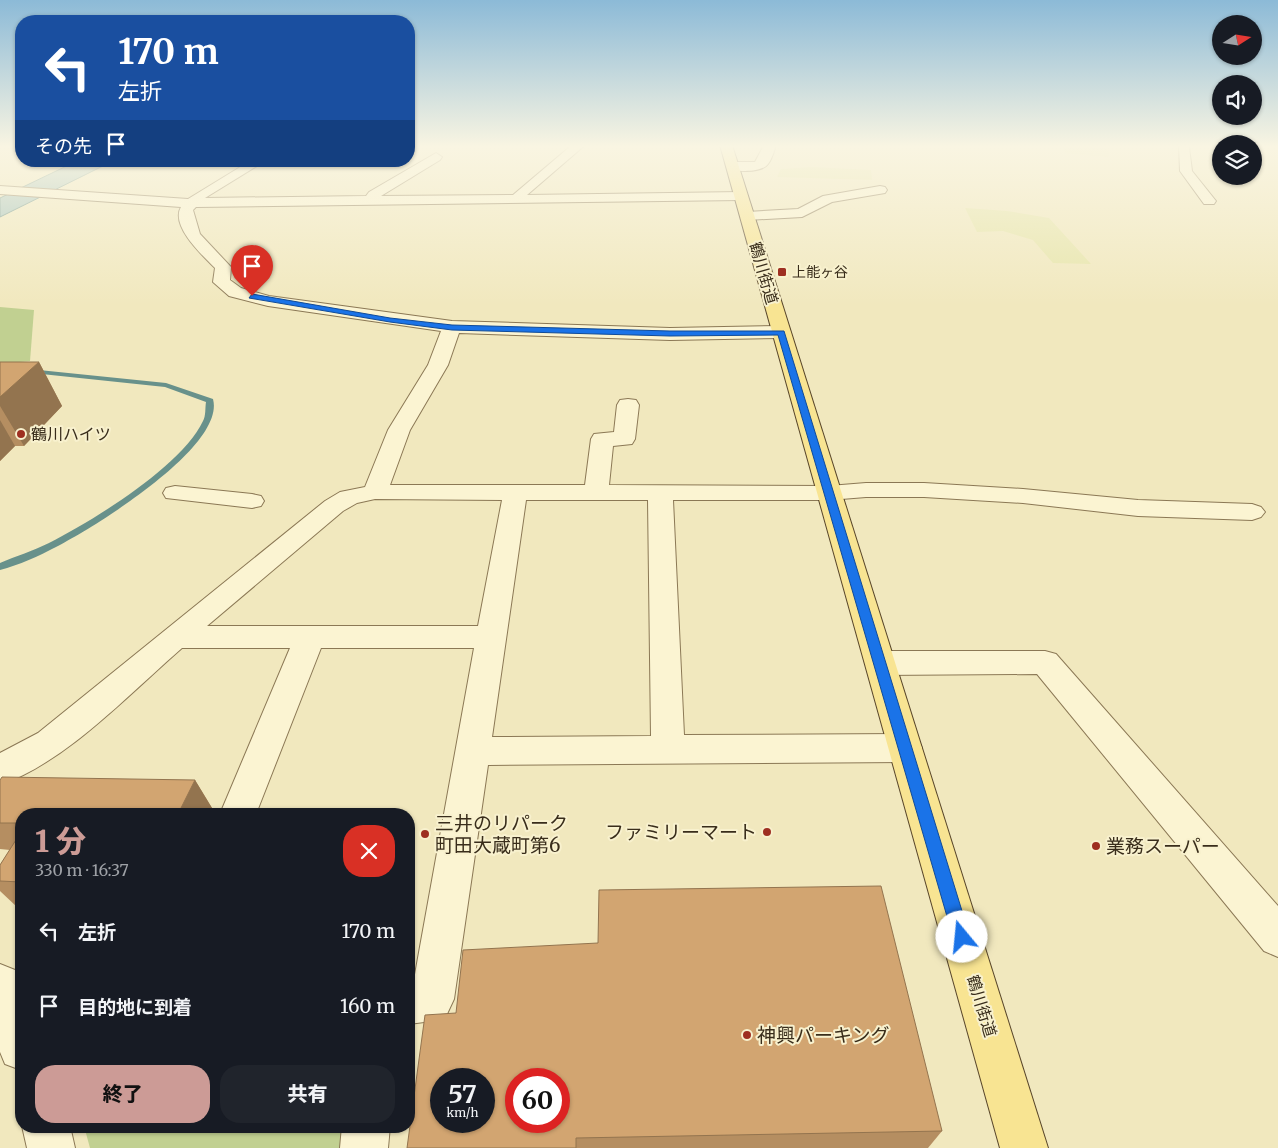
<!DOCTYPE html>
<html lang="ja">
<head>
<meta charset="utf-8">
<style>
	:root { --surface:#171b24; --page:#20242c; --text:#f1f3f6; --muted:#9ea1a6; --accent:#cc9b96 }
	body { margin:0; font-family:Merriweather,"Noto Sans JP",serif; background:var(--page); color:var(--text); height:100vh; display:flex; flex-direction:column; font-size:19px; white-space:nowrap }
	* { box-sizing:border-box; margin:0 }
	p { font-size:16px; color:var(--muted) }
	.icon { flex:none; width:28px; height:28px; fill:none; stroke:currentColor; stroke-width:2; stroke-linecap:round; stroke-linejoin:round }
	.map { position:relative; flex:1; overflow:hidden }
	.side { position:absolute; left:15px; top:808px; width:400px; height:325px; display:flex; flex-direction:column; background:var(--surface); border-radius:20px; box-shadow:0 1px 4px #0004 }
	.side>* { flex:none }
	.hud { position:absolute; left:15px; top:15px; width:400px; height:152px; border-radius:20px; box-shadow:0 1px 4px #0004; background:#1a4fa0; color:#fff; overflow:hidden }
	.needle { width:32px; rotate:78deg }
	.controls { position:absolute; left:1212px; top:15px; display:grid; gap:10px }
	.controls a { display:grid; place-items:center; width:50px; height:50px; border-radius:50%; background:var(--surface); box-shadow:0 1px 4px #0004; font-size:25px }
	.speed { position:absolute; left:430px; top:1068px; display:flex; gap:10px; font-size:25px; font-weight:700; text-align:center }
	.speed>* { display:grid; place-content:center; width:65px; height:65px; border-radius:50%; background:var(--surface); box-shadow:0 1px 4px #0004; line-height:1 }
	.speed small { font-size:12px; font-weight:400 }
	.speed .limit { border:8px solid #d22; background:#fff; color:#111 }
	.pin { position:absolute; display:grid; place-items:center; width:42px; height:42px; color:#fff; margin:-51px -21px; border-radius:50% 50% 50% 0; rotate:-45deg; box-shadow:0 0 5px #0007 }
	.pin .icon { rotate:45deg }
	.me { position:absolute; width:55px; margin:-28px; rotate:343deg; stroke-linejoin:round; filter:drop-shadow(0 0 4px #0008) }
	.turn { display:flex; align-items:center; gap:18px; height:105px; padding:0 20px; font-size:22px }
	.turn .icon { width:65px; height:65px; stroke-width:2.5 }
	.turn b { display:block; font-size:35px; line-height:42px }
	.then { display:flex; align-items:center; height:48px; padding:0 20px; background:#0003; gap:10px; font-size:19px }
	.round { display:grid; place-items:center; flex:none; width:52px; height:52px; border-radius:20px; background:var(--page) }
	.head { display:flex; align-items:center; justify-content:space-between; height:85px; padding:0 20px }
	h1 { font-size:30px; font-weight:800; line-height:38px; color:var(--accent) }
	.cta { display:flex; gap:10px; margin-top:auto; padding:10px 20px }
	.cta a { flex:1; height:58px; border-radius:20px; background:var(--accent); color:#111; font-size:20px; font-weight:800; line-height:58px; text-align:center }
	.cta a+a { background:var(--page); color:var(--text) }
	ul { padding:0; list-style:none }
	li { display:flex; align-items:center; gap:15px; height:75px; padding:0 20px }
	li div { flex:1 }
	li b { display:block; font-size:19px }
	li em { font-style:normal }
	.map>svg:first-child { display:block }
</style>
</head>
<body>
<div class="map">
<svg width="1278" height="1148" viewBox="0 0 1278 1148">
	<rect width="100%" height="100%" fill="#f1e8be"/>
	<!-- farmland -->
	<g fill="#e7e5ab">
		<polygon points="1061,145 1107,148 1110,153 1108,157 1065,153"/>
		<polygon points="812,167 871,170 872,180 777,177 781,169"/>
		<polygon points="965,208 1007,211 1049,218 1091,264 1053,263 1033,240 1003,231 977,232"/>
	</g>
	<!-- green -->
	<g fill="#c1d091">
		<polygon points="0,307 34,310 30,361 0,364"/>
		<polygon points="84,1126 349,1126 347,1148 90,1148"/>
	</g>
	<!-- water -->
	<polygon fill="#a2c2bd" stroke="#68918b" points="77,161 113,161 0,217 0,198"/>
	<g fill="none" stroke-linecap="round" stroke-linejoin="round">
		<!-- stream -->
		<path fill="#68918b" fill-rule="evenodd" d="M29,369L166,383L213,399C226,447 93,528 56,547C39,556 19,565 0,570V563C16,556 33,551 49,543C94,520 182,466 203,421C206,416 205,408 206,402L165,387L32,373H29Z"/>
		<defs>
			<g id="minor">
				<path d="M572,145H585L527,195L741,192L748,196L741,200L196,207L193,210L200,234L231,267L230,280L241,288L269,296L452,321L670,328L781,326L788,328L790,332L788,336L781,338L670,340L459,333L448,365L410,430L390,485H585L591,439L594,434L614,432L617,405L620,400L628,399L636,400L639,405L635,439L632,444L613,446L609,485L829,486L866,483H924L1023,489L1138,500L1252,504L1261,507L1265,512L1261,517L1252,520L1138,516L1023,503L924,497H866L829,500H673L684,735L905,734L917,738L922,748L917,758L905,762L488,765L454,999L447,1014L432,1021L409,1024V980H414L474,648H321L256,814H220L290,648H182C129,694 66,762 0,785V753L38,733L325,501L340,492L365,487L388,430L428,365L441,331L268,306L229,296L213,282L215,268C203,256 170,226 181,207L0,194V186L188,199L250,161H265L205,198L366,196L369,192L436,153L442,157L440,160L381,196L513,195ZM375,499L502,500L478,626H207L343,511L357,503ZM526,500H648L651,736L492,737Z"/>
				<path d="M764,145H776C774,151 772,159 768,164C762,173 732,173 726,166L732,162H755Z"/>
				<polygon points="1179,145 1187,145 1189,147 1192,171 1216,201 1214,204 1204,204 1180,171"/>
				<polygon points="880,186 885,187 887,190 885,193 832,202 802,217 747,220 740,216 747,212 798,209 823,196"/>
				<polygon points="175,486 252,494 261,496 264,501 261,506 252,508 166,498 163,493 166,488"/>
				<polygon points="880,651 1045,651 1056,654 1278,906 1278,957 1264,951 1037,674 880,675 869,671 865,663 869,655"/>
				<polygon points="0,964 15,970 21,985 21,1070 5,1064 0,1052"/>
				<polygon points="22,1126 70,1126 75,1148 27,1148"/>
				<polygon points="342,1126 390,1126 388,1148 340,1148"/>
			</g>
			<polygon id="major" points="720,145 732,145 1048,1148 1000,1148"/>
		</defs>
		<!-- minor casing -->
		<use href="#minor" stroke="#8b7855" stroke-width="2"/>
		<!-- major casing -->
		<use href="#major" stroke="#58452a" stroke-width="2"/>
		<!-- minor -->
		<use href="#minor" fill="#fbf4d2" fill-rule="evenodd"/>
		<!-- major -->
		<use href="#major" fill="#f8e492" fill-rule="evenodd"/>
	</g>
	<!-- wall -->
	<g fill="#b58e61">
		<polygon points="0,362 39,362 62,406 24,446 15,446 0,461"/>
		<polygon points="0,780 195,780 212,808 21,814 21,907 17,907 0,891 0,865 10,850 0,849"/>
		<polygon points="456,1013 942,1131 928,1148 407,1148"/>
	</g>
	<!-- shaded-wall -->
	<g fill="#93744f">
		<polygon points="39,362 62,406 24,446 0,406 0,397"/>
		<polygon points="0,420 15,446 0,461"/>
		<polygon points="195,780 212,808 209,814 178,814"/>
	</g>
	<!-- building -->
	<g fill="#d2a571" stroke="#93744f" fill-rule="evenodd">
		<polygon points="0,362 39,362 0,397"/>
		<polygon points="2,777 195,780 178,814 21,814 21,823 0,823 0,780"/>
		<polygon points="21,832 21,882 0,881 0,865"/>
		<path d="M881,886L942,1131L576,1138V1148H407L425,1015L456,1013L463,950L598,943L599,890ZM441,1079H484V1121H441ZM516,1079H559V1121H516Z"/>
	</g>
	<!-- sky -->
	<linearGradient id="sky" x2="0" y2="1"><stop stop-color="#8cbad7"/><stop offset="0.48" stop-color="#f9f5e2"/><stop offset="1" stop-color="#f9f5e2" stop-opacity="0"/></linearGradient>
	<rect width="1278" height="305" fill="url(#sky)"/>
	<!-- route -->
	<polygon fill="#1a73e8" stroke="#114b97" points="252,294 390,318 452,325 670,331 784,331 970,937 968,943 962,946 956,943 953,937 778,335 670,336 452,330 390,322 249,298"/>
	<!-- markers -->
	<g fill="#9e2f21" stroke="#f8f1ce" stroke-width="2">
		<rect x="777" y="267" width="10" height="10" rx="2.5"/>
		<circle cx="21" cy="434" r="5"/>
		<circle cx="767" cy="832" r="5"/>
		<circle cx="425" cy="834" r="5"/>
		<circle cx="1096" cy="846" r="5"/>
		<circle cx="747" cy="1035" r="5"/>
	</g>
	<g text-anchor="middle" stroke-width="4" stroke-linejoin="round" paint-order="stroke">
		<!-- far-poi labels -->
		<g font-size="14" fill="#392d1b" stroke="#f8f1ce" text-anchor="start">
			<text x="792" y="277">上能ヶ谷</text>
		</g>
		<!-- street labels -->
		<g font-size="16" fill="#392d1b" stroke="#f8f1ce">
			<text transform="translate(764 273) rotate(74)" y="6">鶴川街道</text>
			<text transform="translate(982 1006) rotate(73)" y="6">鶴川街道</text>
		</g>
		<!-- poi labels -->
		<g font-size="16" fill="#392d1b" stroke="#f8f1ce" text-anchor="start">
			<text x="31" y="440">鶴川ハイツ</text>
		</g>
		<!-- near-poi labels -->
		<g font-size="19" fill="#392d1b" stroke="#f8f1ce" text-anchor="start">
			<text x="435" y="830">三井のリパーク<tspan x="435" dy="22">町田大蔵町第6</tspan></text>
			<text x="757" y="839" text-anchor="end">ファミリーマート</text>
			<text x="1106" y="853">業務スーパー</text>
			<text x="757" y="1042">神興パーキング</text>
		</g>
	</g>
</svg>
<div class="controls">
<a><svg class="needle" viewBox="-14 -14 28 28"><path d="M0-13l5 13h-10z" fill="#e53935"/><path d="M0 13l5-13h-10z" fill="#9ea1a6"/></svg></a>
<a><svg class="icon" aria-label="sound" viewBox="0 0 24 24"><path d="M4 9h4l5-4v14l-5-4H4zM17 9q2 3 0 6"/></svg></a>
<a><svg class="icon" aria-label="layers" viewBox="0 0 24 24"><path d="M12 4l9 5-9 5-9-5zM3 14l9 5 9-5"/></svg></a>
</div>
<div class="speed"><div>57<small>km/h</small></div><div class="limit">60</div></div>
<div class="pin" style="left:252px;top:296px;background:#d93025"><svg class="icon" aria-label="arrive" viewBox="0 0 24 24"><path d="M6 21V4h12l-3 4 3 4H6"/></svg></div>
<svg class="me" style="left:962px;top:937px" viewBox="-20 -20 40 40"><circle r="19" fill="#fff"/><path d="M0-13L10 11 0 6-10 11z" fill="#1a73e8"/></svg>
<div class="hud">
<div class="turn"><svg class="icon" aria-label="left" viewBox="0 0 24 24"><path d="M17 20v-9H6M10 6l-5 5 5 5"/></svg><div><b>170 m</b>左折</div></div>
<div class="then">その先<svg class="icon" aria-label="arrive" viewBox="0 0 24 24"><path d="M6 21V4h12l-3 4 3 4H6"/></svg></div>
</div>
<section class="side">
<div class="head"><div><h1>1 分</h1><p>330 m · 16:37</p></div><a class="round" style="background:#d93025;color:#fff"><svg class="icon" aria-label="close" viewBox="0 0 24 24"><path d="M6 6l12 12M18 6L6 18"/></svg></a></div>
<ul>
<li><svg class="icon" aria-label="left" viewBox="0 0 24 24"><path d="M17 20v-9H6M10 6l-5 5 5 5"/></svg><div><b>左折</b></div><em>170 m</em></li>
<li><svg class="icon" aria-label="arrive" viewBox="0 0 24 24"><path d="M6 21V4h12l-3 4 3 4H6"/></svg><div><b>目的地に到着</b></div><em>160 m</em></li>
</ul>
<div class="cta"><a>終了</a><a>共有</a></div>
</section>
</div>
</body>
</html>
